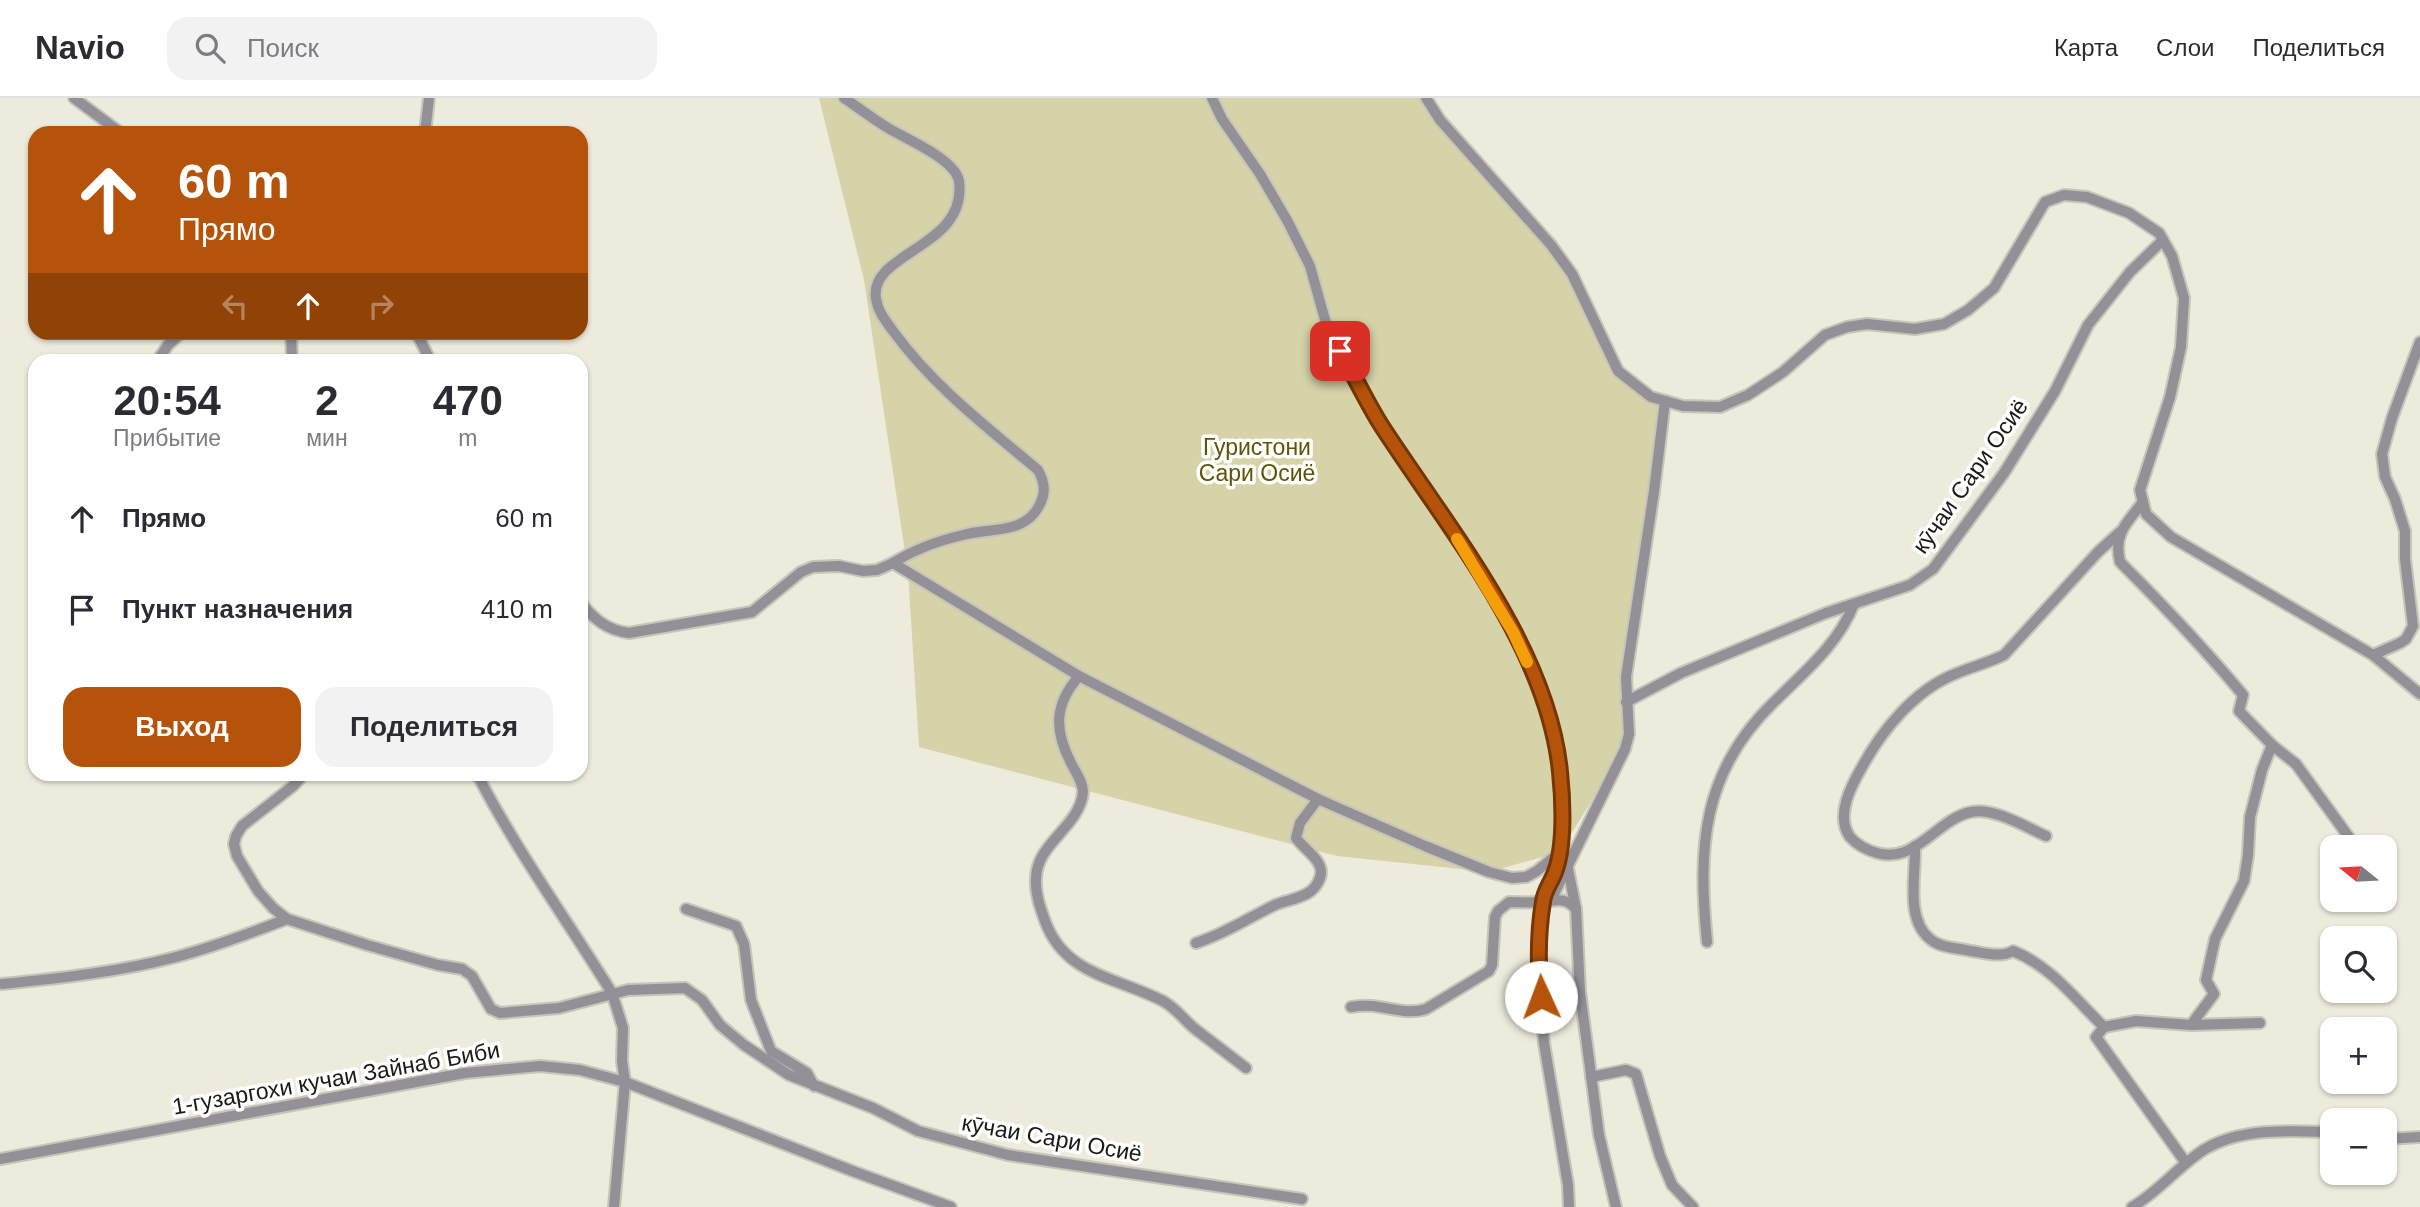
<!DOCTYPE html>
<html lang="ru">
<head>
<meta charset="utf-8">
<style>
	:root { --surface:#fff; --page:#f2f2f3; --text:#2b2b33; --muted:#7c7c81; --line:#e1e1e2; --accent:#b45309 }
	body { margin:0; font-family:Helvetica,sans-serif; background:var(--page); color:var(--text); height:100vh; display:flex; flex-direction:column; font-size:26px; white-space:nowrap }
	* { box-sizing:border-box; margin:0 }
	p { font-size:23px; color:var(--muted) }
	.icon { flex:none; width:38px; height:38px; fill:none; stroke:currentColor; stroke-width:2; stroke-linecap:round; stroke-linejoin:round }
	.map { position:relative; flex:1; overflow:hidden }
	.drawer { position:absolute; left:28px; top:256px; width:560px; height:427px; display:flex; flex-direction:column; background:var(--surface); border-radius:21px; box-shadow:0 2px 5px #0004 }
	.drawer>* { flex:none }
	.top-card { position:absolute; left:28px; top:28px; width:560px; height:214px; border-radius:21px; box-shadow:0 2px 5px #0004; background:#b45309; color:#fff; overflow:hidden }
	.needle { width:46px; rotate:288deg }
	.controls { position:absolute; left:2320px; top:737px; display:grid; gap:14px }
	.controls a { display:grid; place-items:center; width:77px; height:77px; border-radius:14px; background:var(--surface); box-shadow:0 2px 5px #0004; font-size:35px }
	.pin { position:absolute; display:grid; place-items:center; width:60px; height:60px; color:#fff; margin:-30px; border-radius:14px; box-shadow:0 4px 10px #0006 }
	.me { position:absolute; width:77px; margin:-38px; rotate:358deg; stroke-linejoin:round; filter:drop-shadow(0 0 5px #0008) }
	.turn { display:flex; align-items:center; gap:24px; height:147px; padding:0 35px; font-size:32px }
	.turn .icon { width:91px; height:91px; stroke-width:2.5 }
	.turn b { display:block; font-size:49px; line-height:60px }
	.lanes { display:flex; align-items:center; height:66px; padding:0 35px; background:#0003; justify-content:center; gap:35px; direction:ltr }
	.lanes .off { opacity:.35 }
	.eta { display:flex; justify-content:space-evenly; align-items:center; height:119px; text-align:center }
	.eta b { font-size:42px; font-weight:700; line-height:49px }
	.action { display:flex; gap:14px; margin-top:auto; padding:14px 35px }
	.action a { flex:1; height:80px; border-radius:21px; background:var(--accent); color:#fff; font-size:28px; font-weight:700; line-height:80px; text-align:center }
	.action a+a { background:var(--page); color:var(--text) }
	ul { padding:0; list-style:none }
	li { display:flex; align-items:center; gap:21px; height:91px; padding:0 35px }
	li div { flex:1 }
	li b { display:block; font-size:26px }
	li em { font-style:normal }
	header { display:flex; align-items:center; gap:42px; box-sizing:border-box; height:98px; padding:0 35px; background:var(--surface); border-bottom:2px solid var(--line) }
	header strong { font-size:33px }
	nav { display:flex; gap:38px; margin-inline-start:auto; font-size:24px }
	.search { width:490px; height:63px; background:var(--page); display:flex; align-items:center; gap:18px; box-sizing:border-box; padding:0 24px; border-radius:21px; color:var(--muted); font-size:26px }
	.map>svg:first-child { display:block }
</style>
</head>
<body>
<header>
<strong>Navio</strong>
<div class="search"><svg class="icon" aria-label="search" viewBox="0 0 24 24"><circle cx="10" cy="10" r="6"/><path d="M15 15l6 6"/></svg>Поиск</div>
<nav><a>Карта</a><a>Слои</a><a>Поделиться</a></nav>
</header>
<div class="map">
<svg width="2420" height="1109" viewBox="0 0 2420 1109">
	<rect width="100%" height="100%" fill="#ecebdc"/>
	<!-- green -->
	<polygon fill="#d6d3a8" points="819,0 1432,0 1491,80 1572,176 1618,273 1665,303 1626,579 1627,645 1560,754 1489,774 1337,758 919,649 908,474 864,182"/>
	<g fill="none" stroke-linecap="round" stroke-linejoin="round">
		<defs>
			<g id="minor">
				<polyline points="74,0 121,35"/>
				<path d="M844,0C859,10 873,21 888,30C906,41 955,61 959,83C968,150 868,154 876,201C878,214 886,223 893,233C933,288 987,329 1038,372C1045,385 1046,395 1039,408C1024,437 990,429 963,437C937,443 915,451 893,465L1079,578L1318,701L1425,748L1489,774L1512,780L1526,779L1537,773L1560,754"/>
				<polyline points="1212,0 1222,21 1260,76 1288,124 1310,168 1327,229 1380,325 1478,472 1513,534 1543,597 1560,674 1561,710 1560,754 1555,774 1542,804 1539,877 1544,945 1568,1087 1569,1109"/>
				<polyline points="1426,0 1440,22 1551,147 1572,176 1618,273 1651,299 1683,308 1720,309 1748,297 1783,274 1825,237 1847,229 1867,226 1915,231 1944,226 1968,212 1994,190 2045,104 2064,97 2087,99 2129,115 2159,135 2172,158 2184,200 2181,249 2170,299 2140,392 2146,416 2171,439 2373,557 2400,545 2406,541 2413,528 2405,461 2405,433 2395,401 2385,379 2382,356 2392,320 2420,244"/>
				<polyline points="425,35 429,0"/>
				<polyline points="291,234 292,262"/>
				<polyline points="416,234 430,262"/>
				<polyline points="158,262 168,247 182,234"/>
				<path d="M2143,404C2127,425 2113,435 2120,464C2163,507 2204,550 2243,597L2239,613L2272,647L2296,666L2356,749"/>
				<path d="M581,505C595,522 607,532 629,535L752,514L801,474L813,469L839,468L863,473L877,472L893,465"/>
				<polyline points="2373,557 2420,596"/>
				<path d="M1079,578C1054,607 1054,632 1071,665C1076,675 1083,684 1083,694C1080,729 1036,745 1036,781C1035,795 1040,809 1045,823C1065,878 1117,879 1163,903C1176,910 1184,922 1195,931C1212,944 1229,957 1246,970"/>
				<polyline points="1626,604 1681,575 1826,515 1910,487 1933,471 2004,375 2055,293 2088,227 2130,174 2163,142"/>
				<polyline points="304,676 293,688 242,728 236,738 234,746 237,758 258,793 273,810 287,821 367,847 438,867 462,871 472,878 491,911 500,915 559,910 628,892 685,890 702,902 720,927 744,947 789,977 873,1010 918,1033 1008,1057 1302,1101"/>
				<path d="M477,676C516,752 567,822 612,895L623,930L622,963L625,984L614,1109"/>
				<path d="M2046,738C2026,729 1993,709 1971,714C1937,721 1916,766 1877,755C1867,752 1857,747 1850,739C1835,718 1851,688 1862,669C1882,632 1915,592 1955,576C1971,569 1988,565 2004,557L2098,454L2120,434"/>
				<path d="M1915,748C1916,777 1905,821 1930,841C1940,850 1958,850 1971,853C1985,855 2001,860 2013,853C2051,868 2076,902 2104,929L2136,923L2191,927L2260,925"/>
				<polyline points="1568,771 1576,811 1580,894 1599,1037 1616,1109"/>
				<polyline points="1552,800 1625,651 1629,636 1626,579 1654,393 1665,303"/>
				<polyline points="686,811 736,828 744,846 751,902 771,953 807,975 814,988"/>
				<path d="M1707,844C1698,751 1701,675 1773,605C1803,575 1838,547 1854,506"/>
				<path d="M1196,845C1225,836 1248,820 1275,807C1286,802 1301,801 1311,793C1316,789 1321,781 1321,774C1321,761 1304,751 1296,740L1300,725L1318,701"/>
				<path d="M2,886C61,880 119,874 176,859C214,849 251,835 287,821"/>
				<path d="M1351,909C1379,903 1402,919 1426,911L1489,873L1492,867L1495,819L1498,813L1509,804C1518,804 1528,805 1538,804C1553,804 1564,797 1576,811"/>
				<polyline points="2191,927 2214,896 2206,882 2215,841 2244,783 2248,757 2250,719 2262,672 2272,647"/>
				<polyline points="2104,929 2096,939 2186,1065"/>
				<polyline points="1591,979 1626,972 1636,976 1660,1058 1672,1087 1693,1109"/>
				<polyline points="2385,1041 2420,1039"/>
				<polyline points="0,1061 465,975 540,968 580,972 625,984 855,1074 951,1109"/>
				<path d="M2132,1109C2160,1093 2178,1068 2205,1051C2242,1029 2291,1033 2333,1034"/>
			</g>
		</defs>
		<!-- minor casing -->
		<use href="#minor" stroke="#c6c5b8" stroke-width="14"/>
		<!-- minor -->
		<use href="#minor" stroke="#939197" stroke-width="10"/>
	</g>
	<g fill="none" stroke-linecap="round" stroke-linejoin="round">
		<defs>
			<path id="route" d="M1340,253C1354,277 1366,303 1381,327C1447,429 1548,549 1560,674C1563,702 1565,748 1555,774C1551,785 1544,793 1543,804C1538,834 1538,869 1541,899"/>
		</defs>
		<!-- route casing -->
		<use href="#route" stroke="#753606" stroke-width="18"/>
		<!-- route -->
		<use href="#route" stroke="#b45309" stroke-width="12"/>
		<!-- slow -->
		<polyline stroke="#f59e0b" stroke-width="12" points="1457,441 1513,534 1527,564"/>
	</g>
	<g text-anchor="middle" stroke-width="7" stroke-linejoin="round" paint-order="stroke">
		<!-- park labels -->
		<g font-size="23" fill="#5c5505" stroke="#fff">
			<text x="1257" y="357">Гуристони<tspan x="1257" dy="26">Сари Осиё</tspan></text>
		</g>
		<!-- street labels -->
		<g font-size="23" fill="#1b1a15" stroke="#fff">
			<text transform="translate(1970 378) rotate(-55)" y="8">кӯчаи Сари Осиё</text>
			<text transform="translate(336 980) rotate(-10)" y="8">1-гузаргохи кучаи Зайнаб Биби</text>
			<text transform="translate(1052 1040) rotate(10)" y="8">кӯчаи Сари Осиё</text>
		</g>
	</g>
</svg>
<div class="controls">
<a><svg class="needle" viewBox="-14 -14 28 28"><path d="M0-13l5 13h-10z" fill="#e53935"/><path d="M0 13l5-13h-10z" fill="#7c7c81"/></svg></a>
<a><svg class="icon" aria-label="search" viewBox="0 0 24 24"><circle cx="10" cy="10" r="6"/><path d="M15 15l6 6"/></svg></a>
<a>+</a>
<a>−</a>
</div>
<div class="pin" style="left:1340px;top:253px;background:#d93025"><svg class="icon" aria-label="arrive" viewBox="0 0 24 24"><path d="M6 21V4h12l-3 4 3 4H6"/></svg></div>
<svg class="me" style="left:1541px;top:899px" viewBox="-20 -20 40 40"><circle r="19" fill="#fff"/><path d="M0-13L10 11 0 6-10 11z" fill="#b45309"/></svg>
<div class="top-card">
<div class="turn"><svg class="icon" aria-label="ahead" viewBox="0 0 24 24"><path d="M12 20V5M6 11l6-6 6 6"/></svg><div><b>60 m</b>Прямо</div></div>
<div class="lanes"><svg class="icon off" aria-label="left" viewBox="0 0 24 24"><path d="M17 20v-9H6M10 6l-5 5 5 5"/></svg><svg class="icon" aria-label="ahead" viewBox="0 0 24 24"><path d="M12 20V5M6 11l6-6 6 6"/></svg><svg class="icon off" aria-label="right" viewBox="0 0 24 24"><path d="M7 20v-9h11M14 6l5 5-5 5"/></svg></div>
</div>
<section class="drawer">
<div class="eta">
<div><b>20:54</b><p>Прибытие</p></div>
<div><b>2</b><p>мин</p></div>
<div><b>470</b><p>m</p></div>
</div>
<ul>
<li><svg class="icon" aria-label="ahead" viewBox="0 0 24 24"><path d="M12 20V5M6 11l6-6 6 6"/></svg><div><b>Прямо</b></div><em>60 m</em></li>
<li><svg class="icon" aria-label="arrive" viewBox="0 0 24 24"><path d="M6 21V4h12l-3 4 3 4H6"/></svg><div><b>Пункт назначения</b></div><em>410 m</em></li>
</ul>
<div class="action"><a>Выход</a><a>Поделиться</a></div>
</section>
</div>
</body>
</html>
